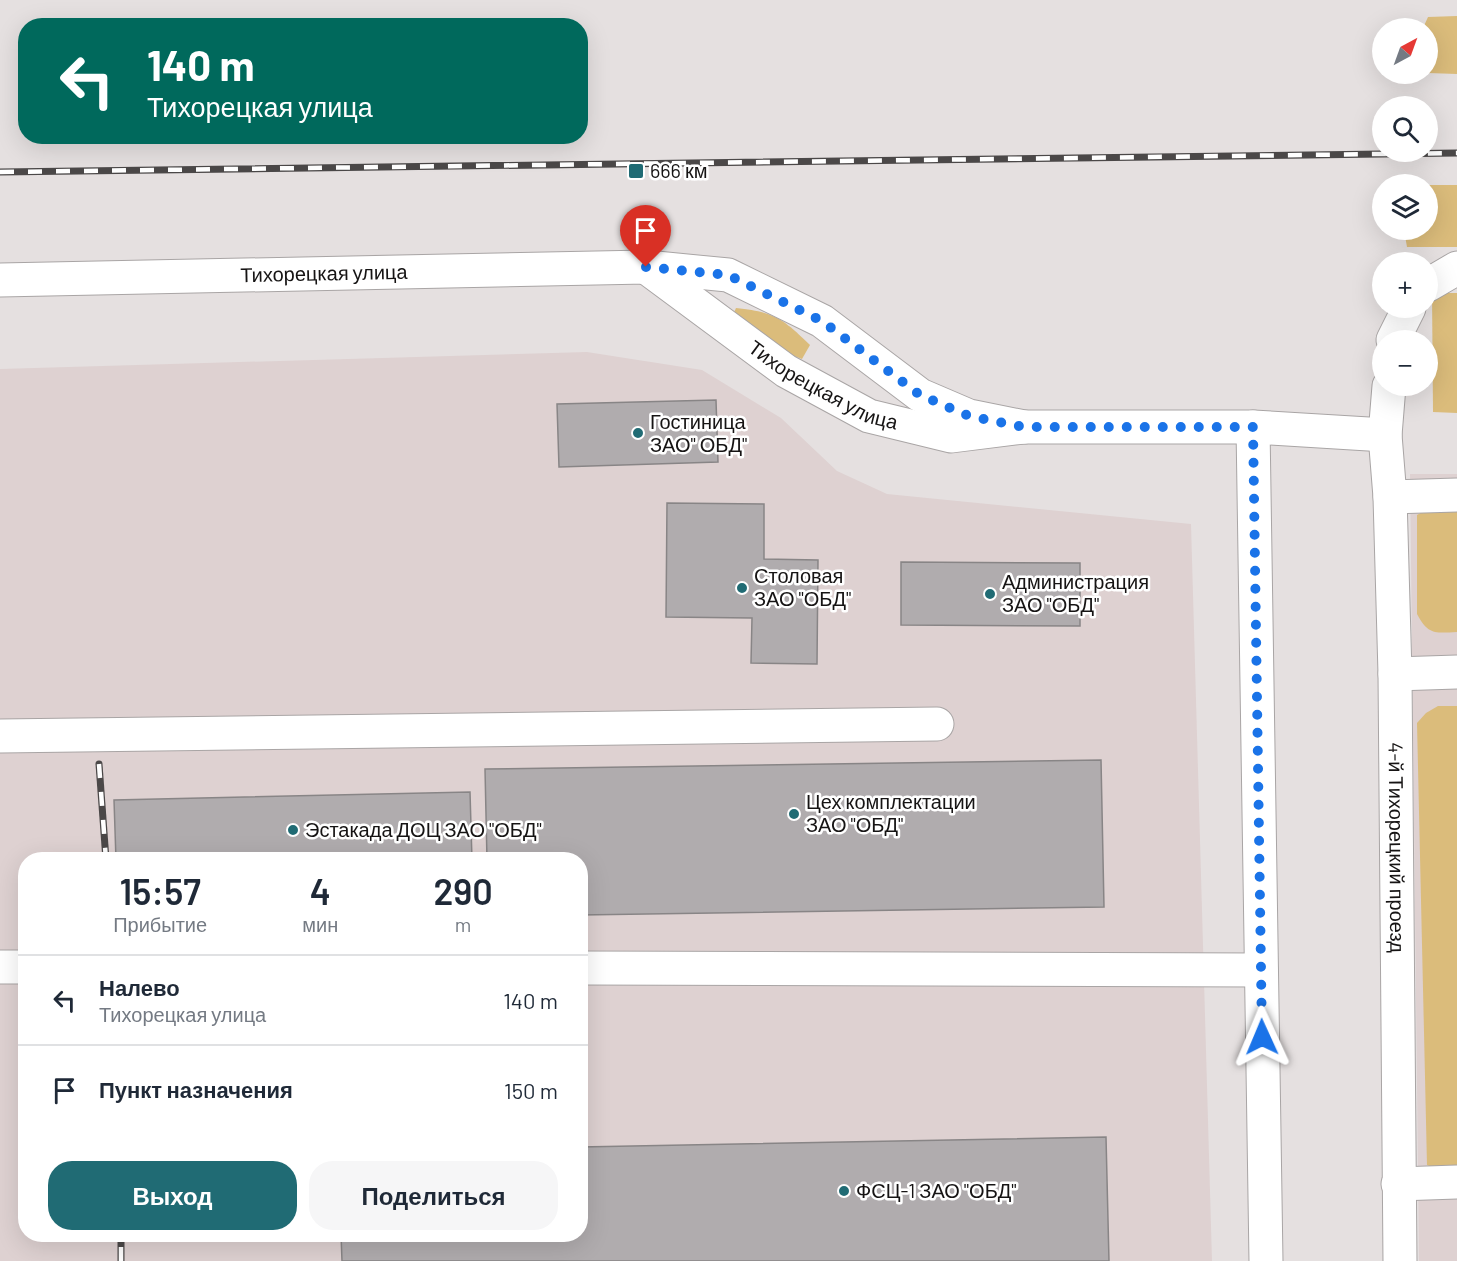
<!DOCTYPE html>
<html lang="ru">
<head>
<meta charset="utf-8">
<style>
	:root { --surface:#fff; --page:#f6f6f7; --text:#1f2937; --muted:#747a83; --line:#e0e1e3; --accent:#206b74 }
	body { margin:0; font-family:Barlow,sans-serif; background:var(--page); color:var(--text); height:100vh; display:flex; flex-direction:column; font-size:22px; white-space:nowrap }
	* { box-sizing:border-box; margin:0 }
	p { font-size:20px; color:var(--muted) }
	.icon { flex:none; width:33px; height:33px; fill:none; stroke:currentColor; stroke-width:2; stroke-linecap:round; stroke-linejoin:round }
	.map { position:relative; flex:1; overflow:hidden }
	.panel { position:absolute; left:18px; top:852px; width:570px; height:390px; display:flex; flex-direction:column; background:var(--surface); border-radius:24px; box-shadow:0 6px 24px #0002 }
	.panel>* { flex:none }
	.top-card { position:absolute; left:18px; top:18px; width:570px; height:126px; border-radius:24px; box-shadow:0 6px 24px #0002; background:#00695c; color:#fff; overflow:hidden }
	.needle { width:39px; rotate:41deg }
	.fabs { position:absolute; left:1372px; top:18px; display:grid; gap:12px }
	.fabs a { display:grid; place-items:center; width:66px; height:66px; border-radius:50%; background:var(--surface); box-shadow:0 6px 24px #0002; font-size:30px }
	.pin { position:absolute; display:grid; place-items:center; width:51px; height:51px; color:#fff; margin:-62px -26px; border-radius:50% 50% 50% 0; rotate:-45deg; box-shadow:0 0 6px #0007 }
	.pin .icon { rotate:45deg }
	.me { position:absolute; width:66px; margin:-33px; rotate:359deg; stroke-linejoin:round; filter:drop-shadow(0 0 4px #0008) }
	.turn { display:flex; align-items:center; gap:21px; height:126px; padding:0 30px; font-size:27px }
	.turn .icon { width:78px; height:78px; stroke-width:2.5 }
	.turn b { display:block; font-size:42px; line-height:51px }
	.eta { display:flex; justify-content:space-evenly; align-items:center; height:102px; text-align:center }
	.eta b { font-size:36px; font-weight:600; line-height:42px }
	.primary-button { display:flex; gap:12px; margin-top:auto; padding:12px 30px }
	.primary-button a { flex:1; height:69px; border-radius:24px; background:var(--accent); color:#fff; font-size:24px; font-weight:600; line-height:69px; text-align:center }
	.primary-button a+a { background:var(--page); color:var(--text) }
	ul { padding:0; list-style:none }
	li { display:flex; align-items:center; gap:18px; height:90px; padding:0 30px; border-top:2px solid var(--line) }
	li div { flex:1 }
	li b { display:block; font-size:22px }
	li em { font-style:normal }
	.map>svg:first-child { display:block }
</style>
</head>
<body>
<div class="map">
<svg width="1457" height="1261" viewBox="0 0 1457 1261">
	<rect width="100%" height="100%" fill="#e5e0e0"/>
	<!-- built -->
	<g fill="#ded1d1" fill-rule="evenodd">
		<path d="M587,352L702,370L781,418L837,471L887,494L1191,524L1212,1261H0V369ZM26,860H580V1234H26Z"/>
		<polygon points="1410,474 1457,474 1457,1261 1419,1261"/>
	</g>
	<!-- green -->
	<g fill="#dbbc7b">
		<polygon points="1457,16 1457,74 1428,73 1428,28 1423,28 1428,17"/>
		<polygon points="1428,185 1457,185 1457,247 1407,247 1404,230 1428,230"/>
		<polygon points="1432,293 1457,293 1457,413 1433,412"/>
		<path d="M736,308C774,312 782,318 810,345L802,359L789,354L732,317Z"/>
		<path d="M1457,504V632C1435,633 1428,635 1417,614V515L1433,506Z"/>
		<polygon points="1438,706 1457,706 1457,1172 1444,1173 1427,1165 1417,723 1426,713"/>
	</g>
	<!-- building -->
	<g fill="#b0acae" stroke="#888586" stroke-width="1.5">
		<polygon points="716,400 718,462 559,467 557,404"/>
		<polygon points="667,503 764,504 764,559 818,560 817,664 751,663 752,618 666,617"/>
		<polygon points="901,562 1080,563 1080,626 901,625"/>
		<polygon points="1101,760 1104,907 580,915 580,860 487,860 485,769"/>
		<polygon points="470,792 472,860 116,860 114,800"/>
		<polygon points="1106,1137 1109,1261 342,1261 341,1234 580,1234 580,1147"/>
	</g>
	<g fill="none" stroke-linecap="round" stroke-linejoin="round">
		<defs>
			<g id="minor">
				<path id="s1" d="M647,268L786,371L869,416L951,436L1024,427H1253L1385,435"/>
				<path id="s2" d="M0,280L646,267L728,275L822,321L920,395L969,416L1024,427"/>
				<polyline points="1428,285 1457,268"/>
				<polyline points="1393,340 1409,308"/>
				<path id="s3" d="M1389,386L1385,435L1390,497L1395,674L1400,1261"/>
				<polyline points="1253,427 1266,1261"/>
				<polyline points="1390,497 1457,495"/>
				<polyline points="1395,674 1457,672"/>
				<polyline points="0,736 937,724"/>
				<polyline points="0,967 26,967"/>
				<polyline points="580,968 1261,970"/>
				<polyline points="1398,1184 1457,1182"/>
			</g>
		</defs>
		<!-- minor casing -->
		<use href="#minor" stroke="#a9a5a5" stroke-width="35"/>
		<!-- minor -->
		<use href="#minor" stroke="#fff" stroke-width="33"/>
		<defs>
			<g id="rail">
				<polyline points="0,172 1457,153"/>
				<polyline points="99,764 106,860"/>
				<polyline points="121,1261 121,1234"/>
			</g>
		</defs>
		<!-- rail casing -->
		<use href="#rail" stroke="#4b4848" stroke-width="7"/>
		<!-- rail -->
		<use href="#rail" stroke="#fff" stroke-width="4.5" stroke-dasharray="14" stroke-linecap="butt"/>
	</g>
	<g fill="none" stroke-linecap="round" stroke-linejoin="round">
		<!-- route -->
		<polyline stroke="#1a73e8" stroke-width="10" stroke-dasharray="0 18" points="646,267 728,275 822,321 920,395 969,416 1024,427 1253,427 1262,1037"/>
	</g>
	<!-- markers -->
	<g fill="#206b74" stroke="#fff" stroke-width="2">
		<rect x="628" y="163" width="16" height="16" rx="3"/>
		<circle cx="638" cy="433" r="6"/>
		<circle cx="742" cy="588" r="6"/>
		<circle cx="990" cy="594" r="6"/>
		<circle cx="794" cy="814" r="6"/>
		<circle cx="293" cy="830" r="6"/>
		<circle cx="844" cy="1191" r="6"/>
	</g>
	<g text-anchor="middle" stroke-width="5" stroke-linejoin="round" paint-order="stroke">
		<!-- poi labels -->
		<g font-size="20" fill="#161414" stroke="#fff" text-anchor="start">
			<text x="650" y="178">666 км</text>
			<text x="650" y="429">Гостиница<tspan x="650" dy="23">ЗАО" ОБД"</tspan></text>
			<text x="754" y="583">Столовая<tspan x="754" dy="23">ЗАО "ОБД"</tspan></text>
			<text x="1002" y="589">Администрация<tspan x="1002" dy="23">ЗАО "ОБД"</tspan></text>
			<text x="806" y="809">Цех комплектации<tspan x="806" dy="23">ЗАО "ОБД"</tspan></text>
			<text x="305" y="837">Эстакада ДОЦ ЗАО "ОБД"</text>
			<text x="856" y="1198">ФСЦ-1 ЗАО "ОБД"</text>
		</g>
		<!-- street labels -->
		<g font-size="20" fill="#161414" stroke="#fff">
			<text dy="7" stroke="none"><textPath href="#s2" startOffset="324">Тихорецкая улица</textPath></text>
			<text dy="7" stroke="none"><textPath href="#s1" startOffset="213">Тихорецкая улица</textPath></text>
			<text dy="7" stroke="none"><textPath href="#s3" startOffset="462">4-й Тихорецкий проезд</textPath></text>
		</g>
	</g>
</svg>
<div class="fabs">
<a><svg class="needle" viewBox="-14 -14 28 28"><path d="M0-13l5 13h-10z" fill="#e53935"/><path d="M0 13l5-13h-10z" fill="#747a83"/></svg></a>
<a><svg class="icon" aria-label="search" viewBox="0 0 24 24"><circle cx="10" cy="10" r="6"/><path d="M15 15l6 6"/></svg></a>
<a><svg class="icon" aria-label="layers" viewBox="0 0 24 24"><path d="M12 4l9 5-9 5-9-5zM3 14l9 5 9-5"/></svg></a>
<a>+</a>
<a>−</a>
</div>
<div class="pin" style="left:646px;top:267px;background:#d93025"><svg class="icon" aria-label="arrive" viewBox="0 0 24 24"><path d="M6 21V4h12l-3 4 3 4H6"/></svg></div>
<svg class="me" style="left:1262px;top:1037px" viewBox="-20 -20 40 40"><path d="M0-17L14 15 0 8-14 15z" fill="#1a73e8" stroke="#fff" stroke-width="4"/></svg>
<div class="top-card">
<div class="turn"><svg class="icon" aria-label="left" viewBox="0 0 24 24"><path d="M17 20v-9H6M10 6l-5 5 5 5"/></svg><div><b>140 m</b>Тихорецкая улица</div></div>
</div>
<section class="panel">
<div class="eta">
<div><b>15:57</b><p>Прибытие</p></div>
<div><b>4</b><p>мин</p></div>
<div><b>290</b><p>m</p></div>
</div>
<ul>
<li><svg class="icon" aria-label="left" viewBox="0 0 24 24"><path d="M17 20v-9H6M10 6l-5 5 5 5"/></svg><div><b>Налево</b><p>Тихорецкая улица</p></div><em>140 m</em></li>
<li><svg class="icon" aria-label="arrive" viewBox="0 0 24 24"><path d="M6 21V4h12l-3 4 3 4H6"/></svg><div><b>Пункт назначения</b></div><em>150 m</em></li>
</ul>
<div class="primary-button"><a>Выход</a><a>Поделиться</a></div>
</section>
</div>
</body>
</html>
